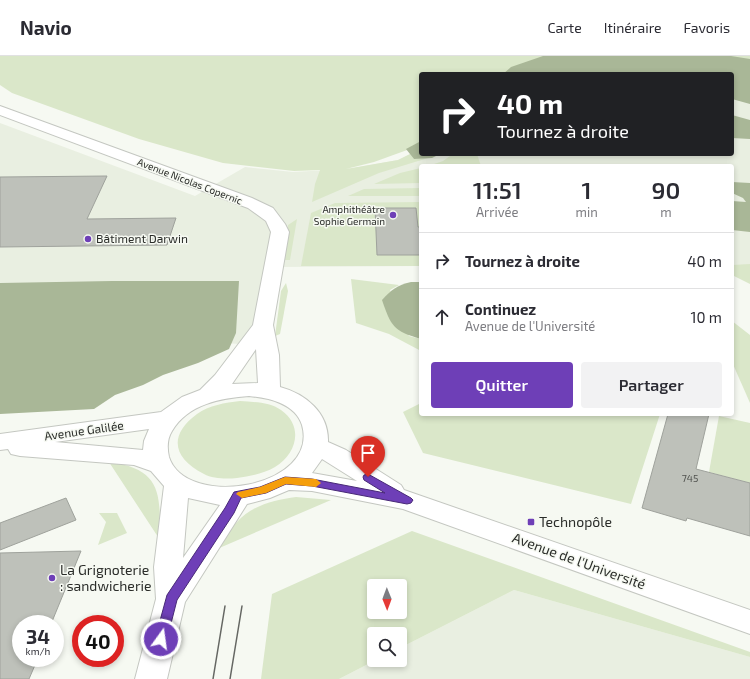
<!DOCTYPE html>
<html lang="fr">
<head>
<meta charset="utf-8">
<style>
	:root { --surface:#fff; --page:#f2f2f3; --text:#2b2b33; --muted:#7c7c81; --line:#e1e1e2; --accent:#6e3fb7 }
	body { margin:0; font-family:"Exo 2",sans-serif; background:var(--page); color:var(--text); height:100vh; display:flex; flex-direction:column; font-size:15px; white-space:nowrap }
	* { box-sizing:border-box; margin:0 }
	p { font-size:13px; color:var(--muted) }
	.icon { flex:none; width:22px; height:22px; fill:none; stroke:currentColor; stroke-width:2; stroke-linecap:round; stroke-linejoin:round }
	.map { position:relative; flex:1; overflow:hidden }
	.side { position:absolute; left:419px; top:108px; width:315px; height:252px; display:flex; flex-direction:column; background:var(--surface); border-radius:4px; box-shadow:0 2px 6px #0003 }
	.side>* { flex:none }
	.top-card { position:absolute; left:419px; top:16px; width:315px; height:84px; border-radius:4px; box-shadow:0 2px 6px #0003; background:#202124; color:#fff; overflow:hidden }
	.needle { width:26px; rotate:179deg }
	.controls { position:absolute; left:367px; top:523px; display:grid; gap:8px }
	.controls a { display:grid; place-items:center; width:40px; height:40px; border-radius:4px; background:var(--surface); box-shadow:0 2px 6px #0003; font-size:20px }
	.speed { position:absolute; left:12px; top:559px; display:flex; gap:8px; font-size:20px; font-weight:700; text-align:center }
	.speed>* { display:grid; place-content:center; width:52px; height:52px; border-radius:50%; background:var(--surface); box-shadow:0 2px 6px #0003; line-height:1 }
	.speed small { font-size:10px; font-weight:400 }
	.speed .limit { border:6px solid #d22; background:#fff; color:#111 }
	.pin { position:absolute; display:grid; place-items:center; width:34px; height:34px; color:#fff; margin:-41px -17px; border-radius:50% 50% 50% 0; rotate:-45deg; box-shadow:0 0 4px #0007 }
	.pin .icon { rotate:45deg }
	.me { position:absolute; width:44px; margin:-22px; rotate:14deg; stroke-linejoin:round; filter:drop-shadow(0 0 3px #0008) }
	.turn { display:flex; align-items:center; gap:14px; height:84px; padding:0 12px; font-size:18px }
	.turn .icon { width:52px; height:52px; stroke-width:2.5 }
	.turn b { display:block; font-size:28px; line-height:34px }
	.eta { display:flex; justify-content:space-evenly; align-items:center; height:68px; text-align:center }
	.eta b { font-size:24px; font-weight:600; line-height:28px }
	.primary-button { display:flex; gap:8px; margin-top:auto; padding:8px 12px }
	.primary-button a { flex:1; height:46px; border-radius:4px; background:var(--accent); color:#fff; font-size:16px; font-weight:600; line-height:46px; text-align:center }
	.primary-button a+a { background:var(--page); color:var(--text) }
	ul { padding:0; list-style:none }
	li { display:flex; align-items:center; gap:12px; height:56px; padding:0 12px; border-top:1px solid var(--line) }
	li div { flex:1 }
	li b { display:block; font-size:15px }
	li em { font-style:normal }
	header { display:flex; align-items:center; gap:24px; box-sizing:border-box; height:56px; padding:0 20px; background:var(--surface); border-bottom:1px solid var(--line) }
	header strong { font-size:19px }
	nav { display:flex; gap:22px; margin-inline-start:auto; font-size:14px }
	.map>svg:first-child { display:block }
</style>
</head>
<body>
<header>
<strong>Navio</strong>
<nav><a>Carte</a><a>Itinéraire</a><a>Favoris</a></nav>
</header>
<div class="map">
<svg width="750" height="623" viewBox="0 0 750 623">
	<rect width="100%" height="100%" fill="#f6f9f2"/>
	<!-- built -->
	<g fill="#e9efe1">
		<polygon points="750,17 750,215 732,214 732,110 421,110 421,210 279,211 258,289 208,286 0,352 0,67 195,140 245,111 293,116 348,113 398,104 421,93 421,98 732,98 732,18"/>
		<polygon points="514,534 750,601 750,623 339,623 376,604 400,604 400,592"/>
	</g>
	<!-- green -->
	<g fill="#dae7c9" fill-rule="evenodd">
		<polygon points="0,0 750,0 750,9 545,18 421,18 421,89 374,106 346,113 398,104 410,98 414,103 428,102 379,117 312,146 315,128 320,114 294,115 223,107 139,83 12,37 0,29"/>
		<polygon points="453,98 477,98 481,110 428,110 443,105"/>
		<polygon points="421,112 421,127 374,128 400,117"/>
		<polygon points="421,132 421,140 348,140 364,133"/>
		<polygon points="421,146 421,210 301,210 311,157 335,147"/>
		<polygon points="297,163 290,204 284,204 288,186 288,169"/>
		<polygon points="750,208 750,228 732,219 732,209"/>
		<polygon points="351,223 399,229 390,234 409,280 421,283 421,295 389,278 356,267"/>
		<polygon points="286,227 288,235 280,278 275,280 281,235"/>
		<polygon points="732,265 750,279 750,347 732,306"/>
		<path d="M240,345C254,346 270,346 281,354C304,370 297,398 275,411C263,418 250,420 237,422C227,423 213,423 204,418C174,403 167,380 197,358C209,349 225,347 240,345Z"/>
		<polygon points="421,347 421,358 660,358 631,448 423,397 403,356"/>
		<polygon points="719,360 750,367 750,427 709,416"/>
		<path d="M109,406C163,413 160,439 160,484Z"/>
		<path d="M296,441L331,444L217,493C223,484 229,473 237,466C252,449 275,444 296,441Z"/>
		<polygon points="99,457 117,457 127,477 98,489 106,466"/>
		<path d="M412,475L750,596V601L514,534L400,592V578H374V604H376L339,623H261L272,538ZM374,530H400V556H374Z"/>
	</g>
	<!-- forest -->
	<g fill="#a9b797">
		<polygon points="543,0 731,0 750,3 750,48 732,43 732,18 503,18 511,11"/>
		<polygon points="732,59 750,64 750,83 732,82"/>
		<polygon points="421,85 421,98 440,98 432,102 414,103 406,93"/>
		<polygon points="732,126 750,127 750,176 732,174 732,145 746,146 743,142 732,137"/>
		<polygon points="112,225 239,225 236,277 229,293 198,307 163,319 143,329 115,339 94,353 0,358 0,227"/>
		<path d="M411,226H421V283C393,275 391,270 382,244C391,234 397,229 411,226Z"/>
	</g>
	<!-- building -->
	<g fill="#bec1ba" stroke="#9fa29c">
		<polygon points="107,120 87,163 176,162 167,189 0,191 0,121"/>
		<polygon points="375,152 416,152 418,171 421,171 421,199 377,199"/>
		<polygon points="668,358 709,358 696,413 750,427 750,480 687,462 686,465 642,452"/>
		<polygon points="66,442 76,464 0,494 0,467"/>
		<polygon points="81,495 51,568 21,568 21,602 38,602 29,623 0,623 0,497"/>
	</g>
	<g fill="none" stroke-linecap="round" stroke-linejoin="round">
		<defs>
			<path id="secondary" d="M0,50L252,142L273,152L285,168L289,176L273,269L279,299L280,331C306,338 329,357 328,386L346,394L401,429L404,434L750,554V578L403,453L312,435L289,434L270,442L247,448L185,546L167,623H135L156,543L154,511L164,430L151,415L134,409L20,400L11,398L8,393L0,394V378L161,356L182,341L200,334L215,319L253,269L271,176L266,165L248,152L0,59ZM256,293L258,327L232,328ZM249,340C268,342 295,347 302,369C320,432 186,454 169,401C167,392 167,383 172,375C188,348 221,342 249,340ZM149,373L144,385L143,394L55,386ZM322,403L357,425L312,417ZM188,442L220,449L183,502Z"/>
		</defs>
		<!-- secondary casing -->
		<use href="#secondary" stroke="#c4c7c1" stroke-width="2"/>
		<!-- secondary -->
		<use href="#secondary" fill="#fff" fill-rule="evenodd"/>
		<!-- tram -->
		<g stroke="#656763" stroke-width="1.5">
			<polyline points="213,623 225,550"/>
			<polyline points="230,623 242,550"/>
		</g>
	</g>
	<!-- route -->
	<polygon fill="#6e3fb7" stroke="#482977" points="368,418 411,442 413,444 411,447 407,448 312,430 286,428 266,437 241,442 234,457 177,544 166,587 161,588 157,587 155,583 167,539 225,452 234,436 260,431 285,421 312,423 385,437 364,424 363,421 364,419"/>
	<!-- slow -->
	<polygon fill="#f59e0b" points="285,421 316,423 321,427 316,431 286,428 266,437 242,442 236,438 238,436 260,431"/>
	<!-- markers -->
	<g fill="#6e3fb7" stroke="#f6f9f2" stroke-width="1.5">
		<circle cx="393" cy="159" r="4"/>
		<circle cx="88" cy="183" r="4"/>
		<rect x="527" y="462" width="8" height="8" rx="2"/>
		<circle cx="52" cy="522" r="4"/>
	</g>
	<g text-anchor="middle" stroke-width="3" stroke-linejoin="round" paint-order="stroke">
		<!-- far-street labels -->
		<g font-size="10" fill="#2a2c29" stroke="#f6f9f2">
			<text transform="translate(190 125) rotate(21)" y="4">Avenue Nicolas Copernic</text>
		</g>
		<!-- far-poi labels -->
		<g font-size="10" fill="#2a2c29" stroke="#f6f9f2" text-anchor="end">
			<text x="385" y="157">Amphithéâtre<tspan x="385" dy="12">Sophie Germain</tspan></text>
		</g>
		<!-- number labels -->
		<g font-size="10" fill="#4f514d">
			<text x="690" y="426">745</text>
		</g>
		<!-- poi labels -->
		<g font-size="12" fill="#2a2c29" stroke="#f6f9f2" text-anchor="start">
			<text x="96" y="187">Bâtiment Darwin</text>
		</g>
		<!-- street labels -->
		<g font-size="12" fill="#2a2c29" stroke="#f6f9f2">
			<text transform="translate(84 375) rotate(-8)" y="4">Avenue Galilée</text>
		</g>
		<!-- near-poi labels -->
		<g font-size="14" fill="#2a2c29" stroke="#f6f9f2" text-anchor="start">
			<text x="539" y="471">Technopôle</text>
			<text x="60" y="519">La Grignoterie<tspan x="60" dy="16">: sandwicherie</tspan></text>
		</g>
		<!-- near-street labels -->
		<g font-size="14" fill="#2a2c29" stroke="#f6f9f2">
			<text transform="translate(579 505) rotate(20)" y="5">Avenue de l'Université</text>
		</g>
	</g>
</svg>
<div class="controls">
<a><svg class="needle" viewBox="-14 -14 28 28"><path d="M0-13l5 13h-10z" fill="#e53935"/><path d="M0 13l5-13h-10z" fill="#7c7c81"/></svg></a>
<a><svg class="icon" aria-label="search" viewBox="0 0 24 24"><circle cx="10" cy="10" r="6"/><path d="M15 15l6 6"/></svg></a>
</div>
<div class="speed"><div>34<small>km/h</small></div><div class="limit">40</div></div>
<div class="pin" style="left:368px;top:421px;background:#d93025"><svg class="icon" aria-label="arrive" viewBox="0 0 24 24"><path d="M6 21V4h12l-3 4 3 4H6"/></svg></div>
<svg class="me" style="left:161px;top:583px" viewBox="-20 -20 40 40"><circle r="17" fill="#6e3fb7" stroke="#fff" stroke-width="3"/><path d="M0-11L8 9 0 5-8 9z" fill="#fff"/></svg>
<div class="top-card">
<div class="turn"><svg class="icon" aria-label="right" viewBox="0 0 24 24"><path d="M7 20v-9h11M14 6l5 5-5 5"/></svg><div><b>40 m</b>Tournez à droite</div></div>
</div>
<section class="side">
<div class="eta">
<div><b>11:51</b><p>Arrivée</p></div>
<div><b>1</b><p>min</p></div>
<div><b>90</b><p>m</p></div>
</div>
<ul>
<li><svg class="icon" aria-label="right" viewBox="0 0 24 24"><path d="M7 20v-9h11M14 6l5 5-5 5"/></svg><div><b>Tournez à droite</b></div><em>40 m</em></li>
<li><svg class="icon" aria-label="ahead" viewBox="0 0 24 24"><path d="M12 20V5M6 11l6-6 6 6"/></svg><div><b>Continuez</b><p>Avenue de l'Université</p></div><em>10 m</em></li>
</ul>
<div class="primary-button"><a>Quitter</a><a>Partager</a></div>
</section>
</div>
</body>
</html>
